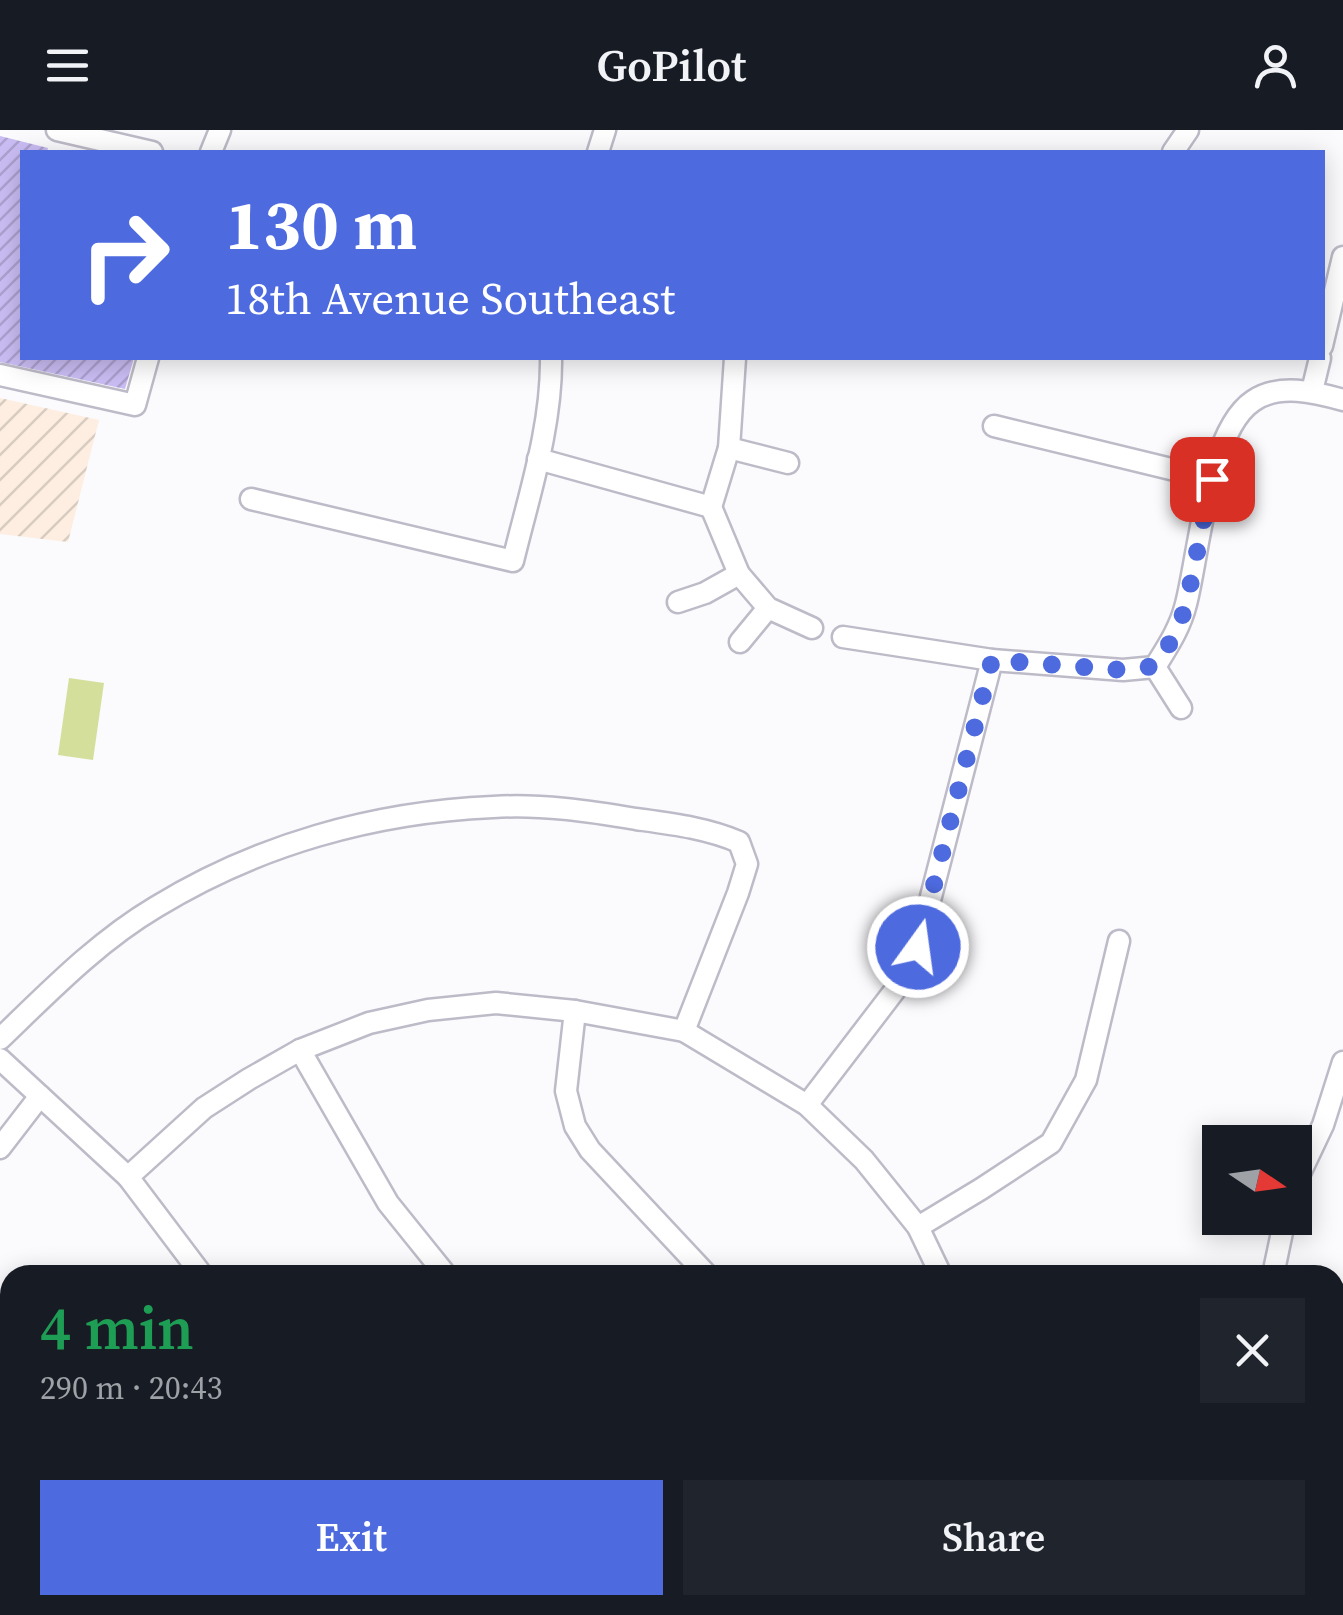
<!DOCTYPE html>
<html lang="en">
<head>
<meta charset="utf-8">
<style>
	:root { --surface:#171b24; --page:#20242c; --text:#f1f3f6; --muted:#9ea1a6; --accent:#4d6adf }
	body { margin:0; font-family:"Source Serif 4",serif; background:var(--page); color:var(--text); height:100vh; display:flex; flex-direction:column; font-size:38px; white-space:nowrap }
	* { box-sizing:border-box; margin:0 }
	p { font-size:32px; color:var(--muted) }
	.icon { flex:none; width:55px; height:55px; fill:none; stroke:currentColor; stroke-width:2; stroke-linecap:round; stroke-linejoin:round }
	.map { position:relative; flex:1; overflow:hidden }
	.side { position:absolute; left:0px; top:1135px; width:1345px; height:350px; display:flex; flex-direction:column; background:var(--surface); border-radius:30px 30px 0 0; box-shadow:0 5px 25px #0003 }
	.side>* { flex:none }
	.guide { position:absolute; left:20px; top:20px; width:1305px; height:210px; border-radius:0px; box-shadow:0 5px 25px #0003; background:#4d6adf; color:#fff; overflow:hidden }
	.needle { width:65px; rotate:103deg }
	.tools { position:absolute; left:1202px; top:995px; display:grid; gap:20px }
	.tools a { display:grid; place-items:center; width:110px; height:110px; border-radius:0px; background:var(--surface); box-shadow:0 5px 25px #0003; font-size:50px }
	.pin { position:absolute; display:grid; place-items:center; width:85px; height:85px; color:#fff; margin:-42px; border-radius:20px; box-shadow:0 5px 15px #0006 }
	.me { position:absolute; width:110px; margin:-55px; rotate:14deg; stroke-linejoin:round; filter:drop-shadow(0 0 8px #0008) }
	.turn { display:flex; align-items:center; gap:35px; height:210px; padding:0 40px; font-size:45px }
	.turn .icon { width:130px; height:130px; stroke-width:2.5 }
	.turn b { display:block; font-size:70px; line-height:85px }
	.round { display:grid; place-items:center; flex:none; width:105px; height:105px; border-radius:0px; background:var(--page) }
	.summary { display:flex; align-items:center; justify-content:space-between; height:170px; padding:0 40px }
	h1 { font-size:60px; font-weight:600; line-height:75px; color:#1e9e55 }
	.cta { display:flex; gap:20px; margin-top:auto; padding:20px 40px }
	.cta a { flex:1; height:115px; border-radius:0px; background:var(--accent); color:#fff; font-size:40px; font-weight:600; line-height:115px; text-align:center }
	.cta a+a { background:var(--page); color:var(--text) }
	header { display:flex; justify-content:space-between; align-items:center; height:130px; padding:0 40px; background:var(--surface); font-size:45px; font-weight:600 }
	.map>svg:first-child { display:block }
</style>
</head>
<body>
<header><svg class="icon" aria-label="menu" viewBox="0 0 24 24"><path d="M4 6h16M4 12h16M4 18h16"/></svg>GoPilot<svg class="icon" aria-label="person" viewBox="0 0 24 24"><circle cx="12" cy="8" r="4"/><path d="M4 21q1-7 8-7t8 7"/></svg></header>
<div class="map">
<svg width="1343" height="1485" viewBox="0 0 1343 1485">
	<defs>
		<pattern id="industrial-furrows" width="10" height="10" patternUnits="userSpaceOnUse" patternTransform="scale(2.5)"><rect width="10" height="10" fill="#fdeee1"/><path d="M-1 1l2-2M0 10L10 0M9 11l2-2" fill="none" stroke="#d8cbc0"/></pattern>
		<pattern id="building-hatch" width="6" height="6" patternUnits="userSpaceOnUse" patternTransform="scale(2.5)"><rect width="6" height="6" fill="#cabdf4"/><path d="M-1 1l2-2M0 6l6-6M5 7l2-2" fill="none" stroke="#aca1d0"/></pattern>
	</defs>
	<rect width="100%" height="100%" fill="#fbfafd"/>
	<!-- industrial -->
	<polygon fill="url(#industrial-furrows)" points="0,268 99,290 68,412 0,404"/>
	<!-- education -->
	<polygon fill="#fcede7" points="1343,1359 1343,1485 1314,1485 1316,1475 1335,1475 1335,1393"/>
	<!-- green -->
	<polygon fill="#d5df9c" points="69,548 104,553 93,630 58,625"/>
	<!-- building -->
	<polygon fill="url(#building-hatch)" points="0,6 48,18 47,22 22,22 22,228 134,228 125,259 0,232"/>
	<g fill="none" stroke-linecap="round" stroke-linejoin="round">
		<defs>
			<g id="minor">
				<polyline points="57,0 152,22"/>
				<polyline points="211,22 220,0"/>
				<polyline points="598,22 605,0"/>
				<polyline points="1173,22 1188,0"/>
				<polyline points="1322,216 1343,127"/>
				<polyline points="0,245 135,275 148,228"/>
				<polyline points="1312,261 1320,228"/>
				<polyline points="994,296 1212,349"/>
				<polyline points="729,318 788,333"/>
				<polyline points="538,329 711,377"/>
				<path d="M251,369L513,431C529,365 552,296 551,228"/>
				<polyline points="711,377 739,444 768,478 812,498"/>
				<polyline points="711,377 729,318 735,228"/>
				<polyline points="678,472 705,463 739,444"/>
				<polyline points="843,507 992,530 1123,540 1155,537"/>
				<polyline points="740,512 768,478"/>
				<path d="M1181,578L1155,537C1168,516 1180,498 1186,474C1199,424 1208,301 1253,271C1279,253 1315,262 1343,270"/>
				<polyline points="575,881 566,961 575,996 590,1020 707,1145"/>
				<path d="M0,909C49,862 97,812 156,777C257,715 374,682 493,677C541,674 589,681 636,689C672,694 706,698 739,712L747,734L738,763L684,901"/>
				<polyline points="300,920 388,1073 446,1145"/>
				<polyline points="0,929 128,1047 202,1145"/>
				<polyline points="807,975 895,860 918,817 992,530"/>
				<polyline points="0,1018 40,966"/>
				<polyline points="128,1047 204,978 249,949 300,920 369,893 428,880 496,873 575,881 684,901 807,975 864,1030 918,1097 941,1145"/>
				<polyline points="1295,1054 1323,995 1343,932"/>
				<polyline points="918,1097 981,1059 1051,1013 1086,950 1119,811"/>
				<polyline points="1273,1145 1285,1088"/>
				<polyline points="0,1236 10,1241"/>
				<polyline points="210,1475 219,1485"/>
				<polyline points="492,1475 504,1485"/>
				<polyline points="408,1485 417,1475"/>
				<polyline points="774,1485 775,1475"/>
				<polyline points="967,1485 968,1475"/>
				<polyline points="1154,1485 1161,1475"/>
			</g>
		</defs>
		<!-- minor casing -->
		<use href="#minor" stroke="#bebbc8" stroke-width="25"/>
		<!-- minor -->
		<use href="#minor" stroke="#fff" stroke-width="20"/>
	</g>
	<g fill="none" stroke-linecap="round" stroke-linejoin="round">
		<!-- route -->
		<polyline stroke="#4d6adf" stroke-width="18" stroke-dasharray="0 32.4" points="918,817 992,530 1123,540 1155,536 1175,505 1186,476 1212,349"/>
	</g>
</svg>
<div class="tools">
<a><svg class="needle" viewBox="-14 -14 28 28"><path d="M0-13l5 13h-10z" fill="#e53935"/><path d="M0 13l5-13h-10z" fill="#9ea1a6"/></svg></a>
</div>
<div class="pin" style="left:1212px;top:349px;background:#d93025"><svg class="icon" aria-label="arrive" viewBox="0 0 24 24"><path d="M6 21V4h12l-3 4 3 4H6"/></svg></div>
<svg class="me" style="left:918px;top:817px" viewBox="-20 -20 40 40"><circle r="17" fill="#4d6adf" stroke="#fff" stroke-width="3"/><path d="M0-11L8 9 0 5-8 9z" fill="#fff"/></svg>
<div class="guide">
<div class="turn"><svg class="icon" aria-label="right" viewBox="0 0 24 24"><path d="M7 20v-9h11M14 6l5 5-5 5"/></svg><div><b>130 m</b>18th Avenue Southeast</div></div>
</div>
<section class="side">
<div class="summary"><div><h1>4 min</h1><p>290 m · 20:43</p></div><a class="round"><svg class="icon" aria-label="close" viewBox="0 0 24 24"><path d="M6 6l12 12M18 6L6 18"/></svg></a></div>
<div class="cta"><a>Exit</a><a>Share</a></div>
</section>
</div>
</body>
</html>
